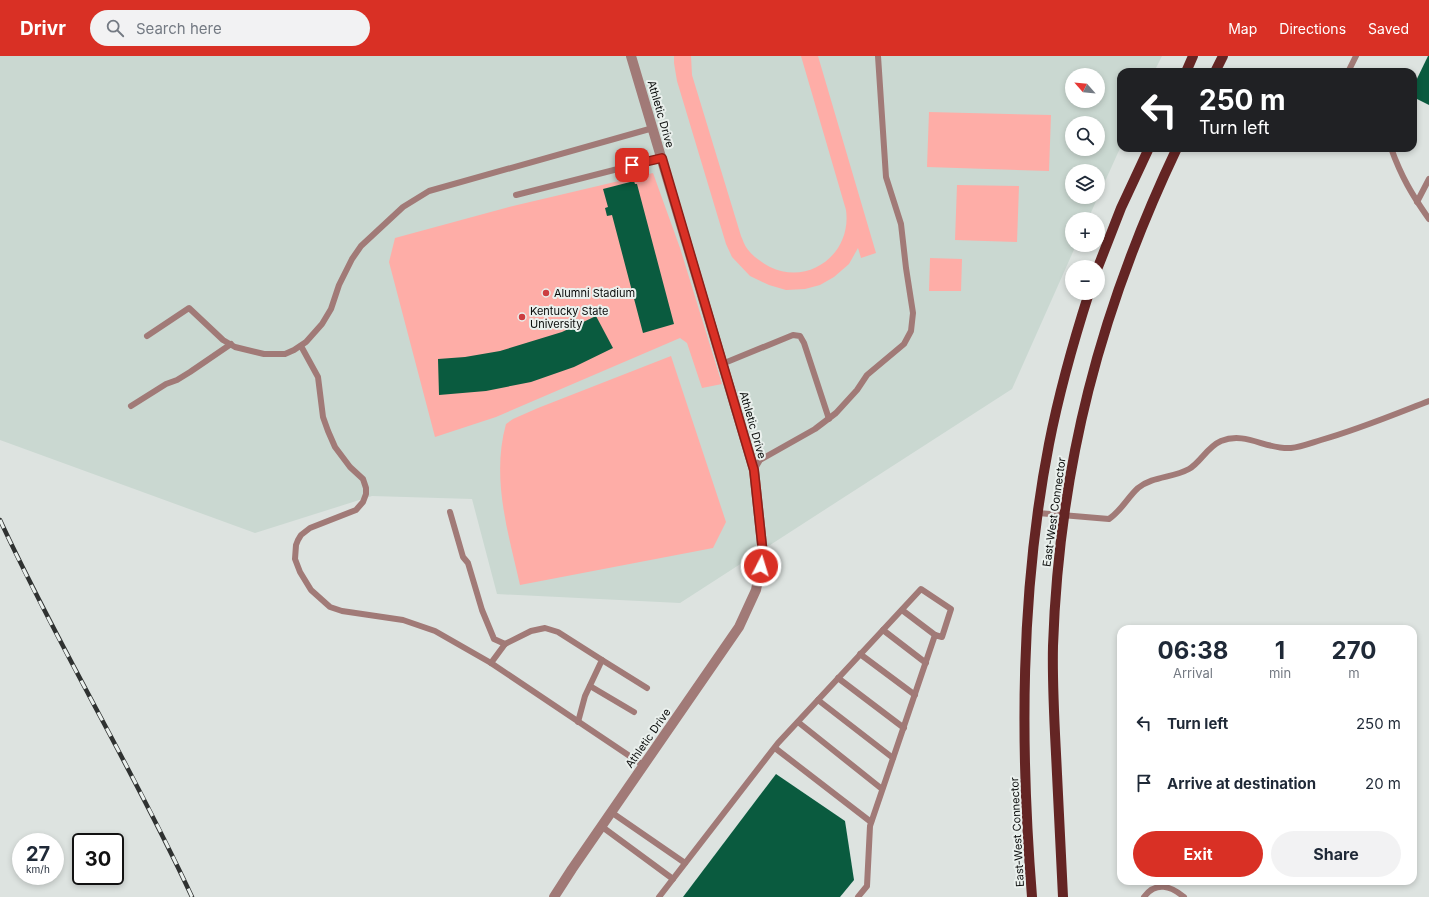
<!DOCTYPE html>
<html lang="en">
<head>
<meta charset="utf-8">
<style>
	:root { --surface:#fff; --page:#f2f2f3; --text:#1f2937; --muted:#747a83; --accent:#d93025 }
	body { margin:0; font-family:Inter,sans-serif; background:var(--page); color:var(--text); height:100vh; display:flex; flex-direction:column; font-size:15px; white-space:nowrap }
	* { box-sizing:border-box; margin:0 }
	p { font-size:13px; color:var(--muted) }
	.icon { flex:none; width:22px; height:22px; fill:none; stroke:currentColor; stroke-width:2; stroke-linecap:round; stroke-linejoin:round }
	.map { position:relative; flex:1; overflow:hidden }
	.panel { position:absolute; left:1117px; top:569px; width:300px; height:260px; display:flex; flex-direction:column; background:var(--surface); border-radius:12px; box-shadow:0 2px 6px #0003 }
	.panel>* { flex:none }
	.top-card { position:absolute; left:1117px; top:12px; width:300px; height:84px; border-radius:12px; box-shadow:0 2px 6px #0003; background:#202124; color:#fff; overflow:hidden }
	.needle { width:26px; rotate:297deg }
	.tools { position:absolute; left:1065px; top:12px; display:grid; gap:8px }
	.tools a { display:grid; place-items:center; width:40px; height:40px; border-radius:50%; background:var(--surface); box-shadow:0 2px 6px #0003; font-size:20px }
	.speed { position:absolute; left:12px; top:777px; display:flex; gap:8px; font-size:20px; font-weight:700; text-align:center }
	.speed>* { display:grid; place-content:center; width:52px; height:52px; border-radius:50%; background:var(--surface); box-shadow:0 2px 6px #0003; line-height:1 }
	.speed small { font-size:10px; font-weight:400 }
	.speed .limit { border:2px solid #111; border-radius:6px; background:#fff; color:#111 }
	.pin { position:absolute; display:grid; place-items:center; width:34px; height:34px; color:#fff; margin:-17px; border-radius:8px; box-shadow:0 2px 6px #0006 }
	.me { position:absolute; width:44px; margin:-22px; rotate:5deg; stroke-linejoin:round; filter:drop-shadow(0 0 3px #0008) }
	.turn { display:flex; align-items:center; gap:14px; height:84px; padding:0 16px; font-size:18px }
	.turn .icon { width:52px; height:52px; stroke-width:2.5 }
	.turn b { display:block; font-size:28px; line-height:34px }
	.eta { display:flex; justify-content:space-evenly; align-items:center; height:68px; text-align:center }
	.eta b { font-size:24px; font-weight:700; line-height:28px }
	.cta { display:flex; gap:8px; margin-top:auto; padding:8px 16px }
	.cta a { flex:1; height:46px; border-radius:24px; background:var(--accent); color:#fff; font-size:16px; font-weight:700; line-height:46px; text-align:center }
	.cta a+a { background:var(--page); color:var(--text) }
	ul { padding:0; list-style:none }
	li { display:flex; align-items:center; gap:12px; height:60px; padding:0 16px }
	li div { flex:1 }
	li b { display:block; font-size:15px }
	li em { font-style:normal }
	header { display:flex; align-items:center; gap:24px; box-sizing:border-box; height:56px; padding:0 20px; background:var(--accent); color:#fff }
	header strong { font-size:19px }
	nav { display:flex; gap:22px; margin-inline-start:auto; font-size:14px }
	.search { width:280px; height:36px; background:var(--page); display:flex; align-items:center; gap:10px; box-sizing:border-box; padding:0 14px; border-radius:22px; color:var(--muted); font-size:15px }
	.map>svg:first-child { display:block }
</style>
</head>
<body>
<header>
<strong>Drivr</strong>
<div class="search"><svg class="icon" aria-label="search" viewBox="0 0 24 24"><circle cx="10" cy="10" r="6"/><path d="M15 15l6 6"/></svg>Search here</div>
<nav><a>Map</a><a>Directions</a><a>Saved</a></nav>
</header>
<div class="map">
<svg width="1429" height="841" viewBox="0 0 1429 841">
	<rect width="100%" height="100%" fill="#dde3e0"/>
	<!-- built -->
	<path fill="#cad8d1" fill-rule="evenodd" d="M0,0H1162L1154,16H1121V90L1088,163H1072V189H1076L1012,333L680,547L497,538L472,443L372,440L255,477L0,384ZM1072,19H1098V45H1072ZM1072,67H1098V93H1072ZM1072,115H1098V141H1072Z"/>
	<!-- green -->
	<g fill="#feada7">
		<path d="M674,0H691L692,19L741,180C743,184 744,188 746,191C752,200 761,206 770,211C810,230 852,197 846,154L801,0H818L876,197L861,202L858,192L849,208L834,221L820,229L805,233L786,234L769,229L750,220L732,201L726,188L677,25L674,7Z"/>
		<polygon points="929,56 1051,59 1049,115 927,111"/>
		<polygon points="653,117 680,192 722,328 702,332 687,287 680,282 496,361 435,381 389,206 395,182 513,150"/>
		<polygon points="957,129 1019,130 1017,186 955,184"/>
		<polygon points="930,202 962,203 961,235 929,235"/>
		<path d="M671,300L726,466L713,492L520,529C508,476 491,422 506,368L513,363L538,352Z"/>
	</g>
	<!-- building -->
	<g fill="#0a5b3f">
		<polygon points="1428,0 1429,0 1429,49 1413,41 1413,31"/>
		<polygon points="634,125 635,128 637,128 674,268 643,277 612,159 607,160 605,152 608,151 603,133"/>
		<polygon points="596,260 613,292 574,311 531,326 486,335 439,339 438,303 465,301 500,295 562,276"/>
		<polygon points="776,718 845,765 854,824 840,841 683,841"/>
	</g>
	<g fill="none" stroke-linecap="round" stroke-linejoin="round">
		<!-- lane -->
		<g stroke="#a17a77" stroke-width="6">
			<polyline points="1348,16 1356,0"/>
			<path d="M1391,92C1401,120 1412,139 1429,163"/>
			<polyline points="516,139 661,102"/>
			<polyline points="1417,146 1429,123"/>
			<polyline points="147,280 189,252 223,284 235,291 264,298 285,298 294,294 306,286 322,268 331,253 339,229 352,203 361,190 403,151 429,135 653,72"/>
			<polyline points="301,290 318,321 323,361 328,375 335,391 350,411 363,423 366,432 366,438 363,446 356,454 310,472 301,479 298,484 296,489 295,503 300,516 311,534 330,551 342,555 403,564 435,575 491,607 643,709"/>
			<polyline points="722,308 793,279 800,280 804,287 829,363"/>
			<polyline points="131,350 166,328 177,324 190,316 231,288"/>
			<polyline points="754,414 760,404 815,373 836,357 857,334 867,319 904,288 911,275 913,257 906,212 901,168 886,121 878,0"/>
			<polyline points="450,456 463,501 468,507 482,554 494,583 505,588"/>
			<path d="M1038,457L1109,463C1123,453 1127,442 1138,432C1153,420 1173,422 1189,413C1201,406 1207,391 1221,385C1246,375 1266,394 1291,392C1301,391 1311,387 1321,384C1357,374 1393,359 1429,345"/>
			<polyline points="902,554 935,579"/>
			<polyline points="883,574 926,607"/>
			<polyline points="860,598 915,639"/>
			<polyline points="602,604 647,632"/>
			<polyline points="491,607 505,588 531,575 545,572 558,576 602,604 585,640 578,666"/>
			<polyline points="838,622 904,672"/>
			<polyline points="590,630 634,656"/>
			<polyline points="818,644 893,702"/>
			<polyline points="798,666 882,733"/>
			<polyline points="775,692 871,766"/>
			<polyline points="611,756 685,807"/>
			<polyline points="601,770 673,823"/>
			<polyline points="659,841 778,687 921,533 951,553 942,581 935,579 870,770 867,830 858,841"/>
			<path d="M1144,841C1156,825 1171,830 1184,841"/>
		</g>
		<!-- street -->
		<polyline stroke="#a17a77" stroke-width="10" points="554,841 572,813 739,571 756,534 763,498 754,414 631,0"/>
		<!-- primary -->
		<g stroke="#642524" stroke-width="10">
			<polyline points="1186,16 1193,0"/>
			<polyline points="1215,16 1223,0"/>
			<polyline points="1098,211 1121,152 1149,92"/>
			<path d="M1032,841C1020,690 1020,537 1049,388C1059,337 1073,287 1089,237"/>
			<path d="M1063,841C1061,800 1059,759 1057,718C1055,675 1052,633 1053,590C1059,411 1100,254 1177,92"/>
		</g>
		<defs>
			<path id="rail" d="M0,464C59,592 133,713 192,841"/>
		</defs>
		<!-- rail casing -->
		<use href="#rail" stroke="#2f3231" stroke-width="4.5"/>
		<!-- rail -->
		<use href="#rail" stroke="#eaf0ed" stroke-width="3" stroke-dasharray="9" stroke-linecap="butt"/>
	</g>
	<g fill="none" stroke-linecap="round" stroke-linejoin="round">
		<defs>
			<polyline id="route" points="632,109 662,102 754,414 763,498 761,510"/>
		</defs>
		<!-- route casing -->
		<use href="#route" stroke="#8d1f18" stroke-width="10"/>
		<!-- route -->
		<use href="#route" stroke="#d93025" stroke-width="7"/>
	</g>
	<!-- markers -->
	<g fill="#cc3d40" stroke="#eaf0ed" stroke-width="1.5">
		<circle cx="546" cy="237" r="4"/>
		<circle cx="522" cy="261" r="4"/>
	</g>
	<g text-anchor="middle" stroke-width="4" stroke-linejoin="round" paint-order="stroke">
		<!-- street labels -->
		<g font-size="11" fill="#0a0c0b" stroke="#eaf0ed">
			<text transform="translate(661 58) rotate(74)" y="4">Athletic Drive</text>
			<text transform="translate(753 369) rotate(74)" y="4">Athletic Drive</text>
			<text transform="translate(1054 456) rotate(-82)" y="4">East-West Connector</text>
			<text transform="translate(648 682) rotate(-55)" y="4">Athletic Drive</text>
			<text transform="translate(1017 776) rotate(-93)" y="4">East-West Connector</text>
		</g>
		<!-- poi labels -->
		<g font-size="11" fill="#0a0c0b" stroke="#eaf0ed" text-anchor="start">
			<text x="554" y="241">Alumni Stadium</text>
			<text x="530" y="259">Kentucky State<tspan x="530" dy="13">University</tspan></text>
		</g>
	</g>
</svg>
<div class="tools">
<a><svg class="needle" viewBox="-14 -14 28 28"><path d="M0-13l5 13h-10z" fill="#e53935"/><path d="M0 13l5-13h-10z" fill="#747a83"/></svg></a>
<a><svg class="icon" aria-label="search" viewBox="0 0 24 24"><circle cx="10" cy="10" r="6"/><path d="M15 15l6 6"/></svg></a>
<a><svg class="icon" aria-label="layers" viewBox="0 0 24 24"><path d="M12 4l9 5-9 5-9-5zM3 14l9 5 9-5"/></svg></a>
<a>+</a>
<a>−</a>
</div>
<div class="speed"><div>27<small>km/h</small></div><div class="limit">30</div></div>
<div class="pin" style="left:632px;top:109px;background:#d93025"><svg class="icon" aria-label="arrive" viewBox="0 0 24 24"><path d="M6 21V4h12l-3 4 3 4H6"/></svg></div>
<svg class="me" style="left:761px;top:510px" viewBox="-20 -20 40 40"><circle r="17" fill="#d93025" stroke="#fff" stroke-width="3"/><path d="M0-11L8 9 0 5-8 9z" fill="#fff"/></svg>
<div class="top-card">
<div class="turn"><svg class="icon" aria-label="left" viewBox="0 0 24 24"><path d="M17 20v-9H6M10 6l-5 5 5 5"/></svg><div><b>250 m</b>Turn left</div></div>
</div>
<section class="panel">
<div class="eta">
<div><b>06:38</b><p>Arrival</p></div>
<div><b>1</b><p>min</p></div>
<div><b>270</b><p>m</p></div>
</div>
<ul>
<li><svg class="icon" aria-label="left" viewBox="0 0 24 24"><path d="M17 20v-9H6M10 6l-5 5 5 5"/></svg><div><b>Turn left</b></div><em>250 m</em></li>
<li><svg class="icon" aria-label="arrive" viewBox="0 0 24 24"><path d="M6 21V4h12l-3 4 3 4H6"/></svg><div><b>Arrive at destination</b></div><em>20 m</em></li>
</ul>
<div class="cta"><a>Exit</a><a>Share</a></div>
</section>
</div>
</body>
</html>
